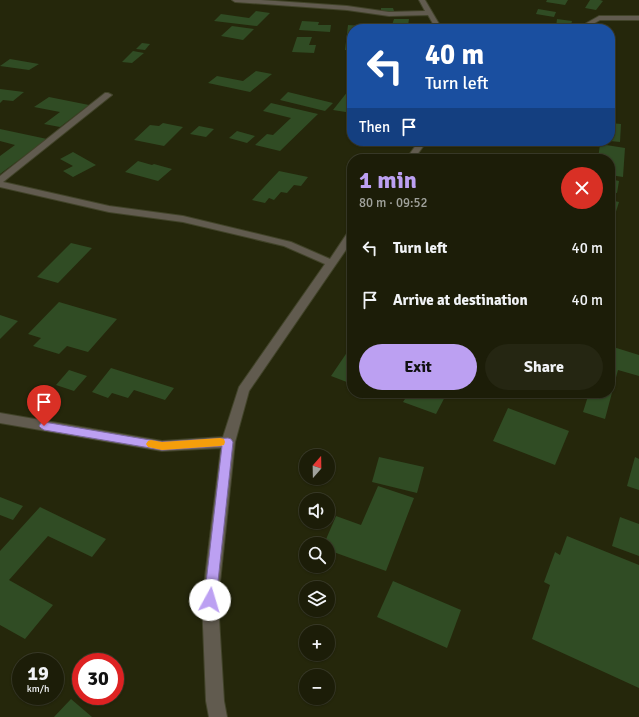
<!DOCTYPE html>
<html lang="en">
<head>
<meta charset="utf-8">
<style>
	:root { --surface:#1c1d08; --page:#252612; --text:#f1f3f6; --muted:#a0a29c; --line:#3a3b29; --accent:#bca0f2 }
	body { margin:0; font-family:Signika,sans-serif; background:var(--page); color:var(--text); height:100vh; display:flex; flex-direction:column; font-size:15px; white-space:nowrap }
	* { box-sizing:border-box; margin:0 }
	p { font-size:13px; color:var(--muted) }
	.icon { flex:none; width:22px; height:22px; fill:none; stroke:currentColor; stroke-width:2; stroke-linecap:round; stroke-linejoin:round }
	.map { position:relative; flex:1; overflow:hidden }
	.details { position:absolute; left:347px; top:154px; width:268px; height:244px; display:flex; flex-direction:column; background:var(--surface); border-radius:16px; box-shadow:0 1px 3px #0004,0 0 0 1px var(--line) }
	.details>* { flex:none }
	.hud { position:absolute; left:347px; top:24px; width:268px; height:122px; border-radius:16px; box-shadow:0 1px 3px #0004,0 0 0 1px var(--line); background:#1a4fa0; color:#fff; overflow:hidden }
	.needle { width:26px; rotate:20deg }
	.tools { position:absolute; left:299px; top:449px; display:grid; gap:8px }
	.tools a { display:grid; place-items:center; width:36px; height:36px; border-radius:50%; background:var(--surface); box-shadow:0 1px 3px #0004,0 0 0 1px var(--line); font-size:20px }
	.speed { position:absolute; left:12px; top:653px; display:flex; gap:8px; font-size:20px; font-weight:700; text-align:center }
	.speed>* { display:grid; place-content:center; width:52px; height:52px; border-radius:50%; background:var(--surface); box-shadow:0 1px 3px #0004,0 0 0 1px var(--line); line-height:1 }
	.speed small { font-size:10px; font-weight:400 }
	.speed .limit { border:6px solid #d22; background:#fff; color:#111 }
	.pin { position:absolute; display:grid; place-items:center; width:34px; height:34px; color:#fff; margin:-41px -17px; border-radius:50% 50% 50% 0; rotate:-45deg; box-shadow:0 0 4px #0007 }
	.pin .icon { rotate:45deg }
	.me { position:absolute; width:44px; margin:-22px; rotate:6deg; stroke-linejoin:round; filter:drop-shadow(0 0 3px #0008) }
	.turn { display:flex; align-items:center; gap:14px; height:84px; padding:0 12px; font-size:18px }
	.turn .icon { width:52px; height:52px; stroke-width:2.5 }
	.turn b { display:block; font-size:28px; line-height:34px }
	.then { display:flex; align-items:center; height:38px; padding:0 12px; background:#0003; gap:8px; font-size:15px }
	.round { display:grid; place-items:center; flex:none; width:42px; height:42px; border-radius:21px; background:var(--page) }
	.summary { display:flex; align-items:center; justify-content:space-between; height:68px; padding:0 12px }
	h1 { font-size:24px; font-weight:800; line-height:30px; color:var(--accent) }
	.action { display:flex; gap:8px; margin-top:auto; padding:8px 12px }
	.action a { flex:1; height:46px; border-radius:24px; background:var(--accent); color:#111; font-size:16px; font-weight:800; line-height:46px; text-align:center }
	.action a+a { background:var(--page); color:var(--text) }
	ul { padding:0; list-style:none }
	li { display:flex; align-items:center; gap:12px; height:52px; padding:0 12px }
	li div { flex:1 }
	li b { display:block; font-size:15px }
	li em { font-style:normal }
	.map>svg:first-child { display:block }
</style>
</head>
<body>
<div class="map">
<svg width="639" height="717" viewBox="0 0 639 717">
	<rect width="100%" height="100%" fill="#25270b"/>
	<!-- building -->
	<g fill="#304c24">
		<polygon points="547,0 568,0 565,5 546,2"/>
		<polygon points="590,0 600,0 603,1 596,10 585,8"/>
		<polygon points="381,8 393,8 394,11 381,11"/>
		<polygon points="538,9 556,12 554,17 536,14"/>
		<polygon points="256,11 270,13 257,26 214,21 221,14 249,18"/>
		<polygon points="394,19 409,19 408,26 392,25"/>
		<polygon points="557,19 572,21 570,29 556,27"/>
		<polygon points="302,21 319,22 318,25 331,25 330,32 299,30"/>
		<polygon points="348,25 363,26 363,29 352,29 352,50 345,50"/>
		<polygon points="232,26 254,29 243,40 221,36"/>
		<polygon points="297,37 312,37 309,45 316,45 314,53 292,52"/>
		<polygon points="142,43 150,44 145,50 136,49"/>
		<polygon points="133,51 144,53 132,63 122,62"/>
		<polygon points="10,59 39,64 29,70 0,66"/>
		<polygon points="256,71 272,74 250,92 208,83 217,76 243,81"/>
		<polygon points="352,86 352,113 333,110"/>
		<polygon points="0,89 24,92 13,101 3,100 0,103"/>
		<polygon points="288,92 333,103 325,111 280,100"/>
		<polygon points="49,97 89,105 60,127 44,124 60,112 34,107"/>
		<polygon points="271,103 318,114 280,151 255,145 267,134 273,135 291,118 263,111"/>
		<polygon points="163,123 183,127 164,146 134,140 150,125 159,126"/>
		<polygon points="610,123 621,124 620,142 610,141"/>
		<polygon points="199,126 214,129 206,137 190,134"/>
		<polygon points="0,129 47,139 0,174 0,156 15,145 0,141"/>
		<polygon points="237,131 255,136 247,143 229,138"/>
		<polygon points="600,144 625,148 623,177 610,175 610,159 598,159"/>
		<polygon points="73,152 96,165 73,177 63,171 73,166 60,159"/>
		<polygon points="138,161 152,165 154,164 172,169 158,181 125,172"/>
		<polygon points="279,171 308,177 301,186 294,185 287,193 281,192 274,200 269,198 265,203 252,200"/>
		<polygon points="610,179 619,181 617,193 610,192"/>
		<polygon points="610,200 619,202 613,221 610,221"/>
		<polygon points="71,243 92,248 58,283 37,277"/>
		<polygon points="59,302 117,319 88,352 67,346 59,354 33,346 41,338 28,334"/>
		<polygon points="0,315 18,321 0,339"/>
		<polygon points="610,346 639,355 639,376 618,370 605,419 583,412 589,393 610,393"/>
		<polygon points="348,351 352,353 352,384 331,376"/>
		<polygon points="111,368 174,388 165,400 134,390 128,398 112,393 108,398 92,392"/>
		<polygon points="69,370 87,376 74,391 56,385"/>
		<polygon points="400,393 447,393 436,414 403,402 407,396"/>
		<polygon points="508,408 569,431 555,465 493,441"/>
		<polygon points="379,457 424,467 417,493 372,482"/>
		<polygon points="635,457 639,459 639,490 627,486"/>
		<polygon points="378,486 414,498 386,571 328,550 328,544 324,544 336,516 361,525"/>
		<polygon points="0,497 23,506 13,520 0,515"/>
		<polygon points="40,507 106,539 92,557 48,536 9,580 53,605 25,639 0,625 0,551"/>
		<polygon points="620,517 639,524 639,556 612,546"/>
		<polygon points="567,536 639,565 639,688 532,639 550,585 544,582 555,552 560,555"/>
		<polygon points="393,581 461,610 447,648 377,617"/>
		<polygon points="71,699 92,717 54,717"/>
	</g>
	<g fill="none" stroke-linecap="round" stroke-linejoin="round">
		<defs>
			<g id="street">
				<polygon points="232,0 261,0 347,6 389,12 425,11 419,0 425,0 442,29 436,29 428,15 389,16 347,10 235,2"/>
				<polygon points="599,16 639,16 639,20 600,20 584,29 576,29"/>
				<polygon points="105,93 108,93 112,95 3,182 109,206 183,216 291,242 330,259 348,232 352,231 352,241 249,391 235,442 218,601 224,701 227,717 209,717 206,701 202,601 221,448 162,451 0,423 0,413 162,441 223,437 239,387 325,264 284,246 183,222 109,212 0,187 0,176"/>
				<polygon points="419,141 427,141 414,159 406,159"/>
			</g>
		</defs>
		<!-- street casing -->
		<use href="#street" stroke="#414329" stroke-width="2"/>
		<!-- street -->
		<use href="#street" fill="#615b4f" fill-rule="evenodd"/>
	</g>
	<!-- route -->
	<polygon fill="#bca0f2" stroke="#7a689d" points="44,422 162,442 228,438 231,439 233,442 216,600 214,604 210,606 206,604 204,600 222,446 162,450 44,430 41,428 39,426 41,423"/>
	<!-- slow -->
	<polygon fill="#f59e0b" points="220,438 224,439 225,442 224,445 220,446 162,450 148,447 146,444 148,441 151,440 162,442"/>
</svg>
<div class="tools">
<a><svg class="needle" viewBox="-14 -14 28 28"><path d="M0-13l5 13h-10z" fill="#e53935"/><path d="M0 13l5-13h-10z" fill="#a0a29c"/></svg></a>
<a><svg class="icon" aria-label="sound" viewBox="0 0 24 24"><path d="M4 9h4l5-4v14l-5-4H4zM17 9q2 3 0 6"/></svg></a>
<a><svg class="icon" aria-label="search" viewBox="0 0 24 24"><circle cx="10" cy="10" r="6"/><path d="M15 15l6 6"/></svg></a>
<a><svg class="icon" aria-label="layers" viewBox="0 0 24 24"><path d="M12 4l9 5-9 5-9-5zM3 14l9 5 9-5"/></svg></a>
<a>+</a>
<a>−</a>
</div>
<div class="speed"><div>19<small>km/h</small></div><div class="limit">30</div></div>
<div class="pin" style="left:44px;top:426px;background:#d93025"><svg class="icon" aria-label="arrive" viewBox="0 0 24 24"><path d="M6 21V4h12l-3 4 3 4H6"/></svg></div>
<svg class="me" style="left:210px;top:600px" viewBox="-20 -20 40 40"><circle r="19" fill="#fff"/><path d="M0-13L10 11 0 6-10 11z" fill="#bca0f2"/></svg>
<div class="hud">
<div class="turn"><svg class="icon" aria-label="left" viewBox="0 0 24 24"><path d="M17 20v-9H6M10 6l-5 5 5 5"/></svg><div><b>40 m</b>Turn left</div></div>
<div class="then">Then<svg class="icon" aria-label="arrive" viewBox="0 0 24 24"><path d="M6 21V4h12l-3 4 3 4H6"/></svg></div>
</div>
<section class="details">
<div class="summary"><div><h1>1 min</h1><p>80 m · 09:52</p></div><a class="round" style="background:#d93025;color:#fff"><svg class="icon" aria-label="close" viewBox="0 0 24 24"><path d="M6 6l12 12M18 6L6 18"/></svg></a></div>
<ul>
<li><svg class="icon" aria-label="left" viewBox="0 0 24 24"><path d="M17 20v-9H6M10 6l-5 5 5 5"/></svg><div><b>Turn left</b></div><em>40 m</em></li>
<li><svg class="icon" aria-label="arrive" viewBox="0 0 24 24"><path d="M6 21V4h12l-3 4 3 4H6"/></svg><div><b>Arrive at destination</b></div><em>40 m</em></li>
</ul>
<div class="action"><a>Exit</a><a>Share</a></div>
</section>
</div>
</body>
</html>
